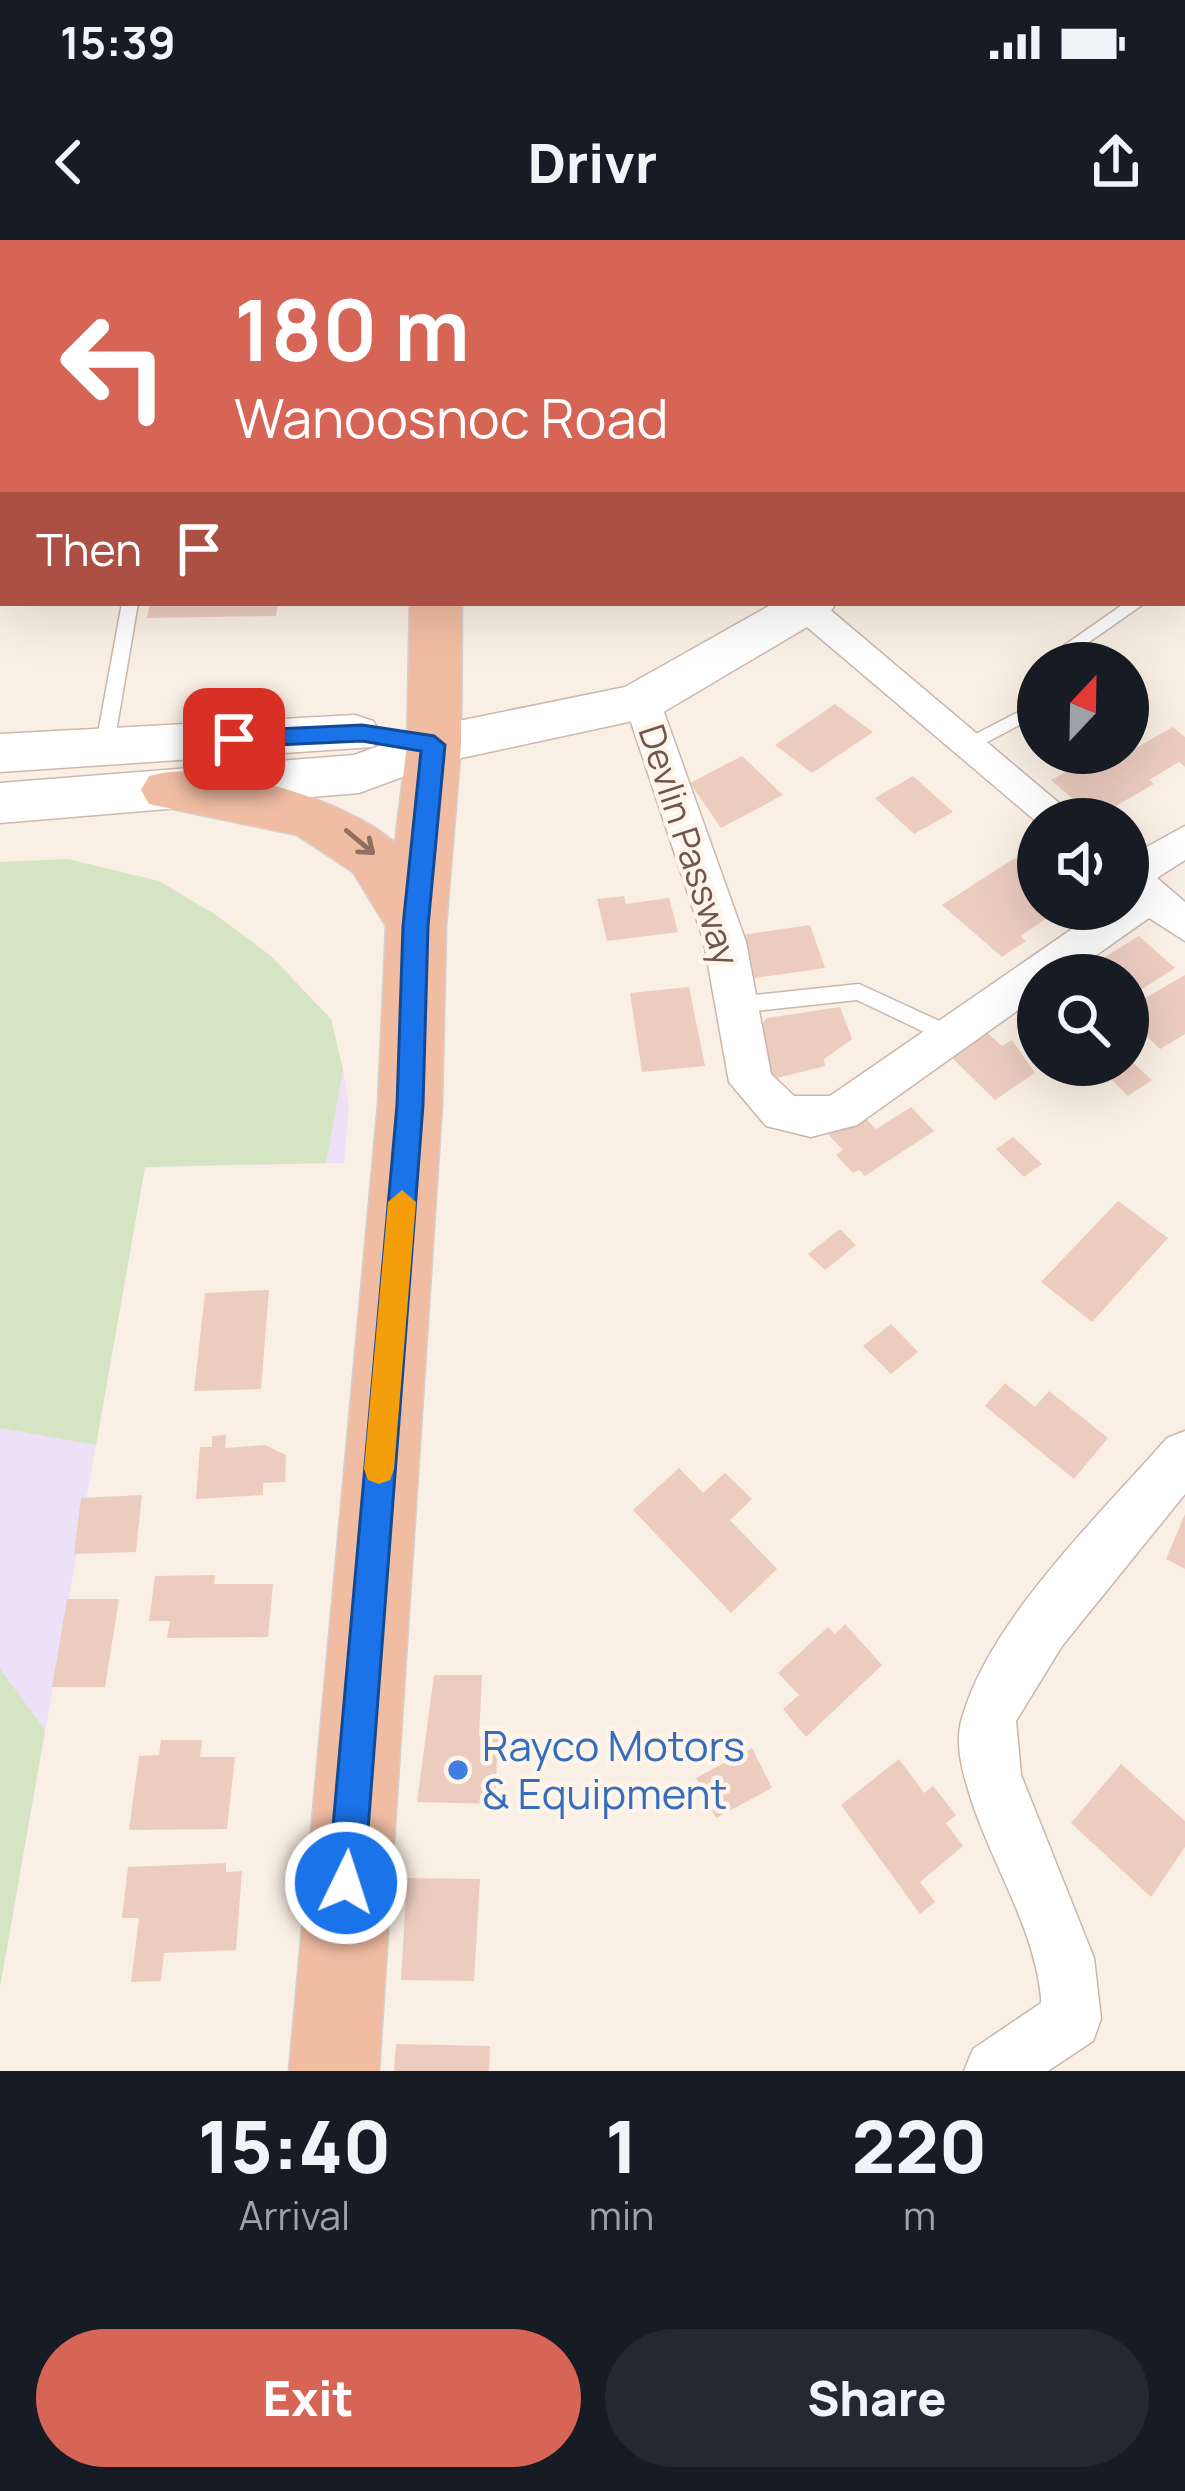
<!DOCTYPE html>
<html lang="en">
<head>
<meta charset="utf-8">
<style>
	:root { --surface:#171b24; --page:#242831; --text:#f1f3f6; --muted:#9ea1a6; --accent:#d76556 }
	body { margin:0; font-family:Manrope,sans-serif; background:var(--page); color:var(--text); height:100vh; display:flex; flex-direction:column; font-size:45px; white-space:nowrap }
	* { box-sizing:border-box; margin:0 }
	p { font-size:39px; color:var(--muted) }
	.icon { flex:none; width:66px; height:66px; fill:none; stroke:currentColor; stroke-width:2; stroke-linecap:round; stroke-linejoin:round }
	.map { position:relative; height:1831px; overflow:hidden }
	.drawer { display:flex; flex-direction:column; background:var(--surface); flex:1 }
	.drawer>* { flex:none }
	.banner { position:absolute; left:0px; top:0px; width:1185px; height:366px; box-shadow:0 12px 48px #0002; background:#d76556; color:#fff; overflow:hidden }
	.needle { width:78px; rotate:22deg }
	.buttons { position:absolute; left:1017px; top:402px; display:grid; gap:24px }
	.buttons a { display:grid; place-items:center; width:132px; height:132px; border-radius:50%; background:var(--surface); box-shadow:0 12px 48px #0002; font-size:60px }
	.pin { position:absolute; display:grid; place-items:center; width:102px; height:102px; color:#fff; margin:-51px; border-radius:24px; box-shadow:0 6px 18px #0006 }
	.me { position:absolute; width:132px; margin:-66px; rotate:4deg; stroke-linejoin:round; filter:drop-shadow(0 0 9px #0008) }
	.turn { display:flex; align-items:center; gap:42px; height:252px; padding:0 36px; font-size:54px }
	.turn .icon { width:156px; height:156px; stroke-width:2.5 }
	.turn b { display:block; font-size:84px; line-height:102px }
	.then { display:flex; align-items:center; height:114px; padding:0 36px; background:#0003; gap:24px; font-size:45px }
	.eta { display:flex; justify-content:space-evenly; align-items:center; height:204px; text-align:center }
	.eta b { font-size:72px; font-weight:800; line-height:84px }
	.primary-button { display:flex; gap:24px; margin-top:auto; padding:24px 36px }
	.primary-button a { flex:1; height:138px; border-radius:72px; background:var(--accent); color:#fff; font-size:48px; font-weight:800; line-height:138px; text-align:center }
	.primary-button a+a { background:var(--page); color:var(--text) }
	.status { display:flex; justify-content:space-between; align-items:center; height:84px; padding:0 60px; background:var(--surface); direction:ltr }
	.status svg { height:33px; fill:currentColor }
	header { display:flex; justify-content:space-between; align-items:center; height:156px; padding:0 36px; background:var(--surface); font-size:54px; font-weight:800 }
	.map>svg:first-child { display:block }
</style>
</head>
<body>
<div class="status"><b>15:39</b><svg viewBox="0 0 49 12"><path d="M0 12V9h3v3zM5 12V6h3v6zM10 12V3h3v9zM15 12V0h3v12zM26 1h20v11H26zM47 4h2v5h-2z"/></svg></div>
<header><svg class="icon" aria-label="back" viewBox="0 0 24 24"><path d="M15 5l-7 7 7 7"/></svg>Drivr<svg class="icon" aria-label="share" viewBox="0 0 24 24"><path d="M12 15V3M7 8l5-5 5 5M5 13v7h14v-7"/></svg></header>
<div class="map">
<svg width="1185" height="1831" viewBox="0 0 1185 1831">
	<rect width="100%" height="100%" fill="#faefe4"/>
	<!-- education -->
	<polygon fill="#ece1f6" points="0,628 325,797 343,829 349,866 344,923 145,927 0,1747"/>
	<!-- green -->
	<g fill="#d5e5c4">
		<polygon points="68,619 159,641 216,675 271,716 331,779 343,829 326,923 145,927 96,1205 0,1188 0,622"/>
		<polygon points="0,1429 45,1490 0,1747"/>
	</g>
	<!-- building -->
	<g fill="#ecccbf">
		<polygon points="150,363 278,363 276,376 147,378"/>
		<polygon points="835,464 873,492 812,533 775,505"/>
		<polygon points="1173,487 1185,497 1185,527 1179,522 1149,540 1154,544 1095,578 1051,540 1099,513 1118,518"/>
		<polygon points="742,516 783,555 721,588 690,543"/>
		<polygon points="913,536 953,572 914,594 875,558"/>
		<polygon points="1015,618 1038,637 1038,669 1061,669 1020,696 1026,701 1002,717 942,665"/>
		<polygon points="624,656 626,664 669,658 678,692 607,701 597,659"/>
		<polygon points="810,685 825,728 742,740 735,696"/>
		<polygon points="1139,696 1175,728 1128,758 1128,735 1091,735 1085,729"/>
		<polygon points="1185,735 1185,794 1160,809 1129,779 1148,768 1140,761"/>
		<polygon points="689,747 705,826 642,832 630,753"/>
		<polygon points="840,767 852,799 824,819 825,826 769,840 760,786 767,778"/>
		<polygon points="985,791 1002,806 1012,800 1035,833 995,860 948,814"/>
		<polygon points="1131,821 1152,840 1128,856 1108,836"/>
		<polygon points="911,867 934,891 865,936 859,930 853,933 836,915 843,910 824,890 857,870 876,889"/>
		<polygon points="1013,897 1042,924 1024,937 996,909"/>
		<polygon points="1118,961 1168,998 1092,1082 1041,1042"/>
		<polygon points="840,989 856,1005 825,1030 808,1014"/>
		<polygon points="269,1050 261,1149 194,1151 205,1053"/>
		<polygon points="891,1084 918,1112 891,1134 863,1106"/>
		<polygon points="1005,1143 1035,1167 1049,1151 1108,1198 1074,1239 985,1166"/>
		<polygon points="226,1195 225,1208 265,1205 286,1215 285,1242 263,1243 263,1255 196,1259 200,1207 212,1207 212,1196"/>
		<polygon points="679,1228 703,1253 725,1233 752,1259 730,1280 777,1329 731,1373 633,1270"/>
		<polygon points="142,1255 136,1312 74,1314 81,1258"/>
		<polygon points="1185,1274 1185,1329 1166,1319"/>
		<polygon points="215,1335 214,1344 273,1344 268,1397 167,1398 170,1381 149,1381 155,1336"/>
		<polygon points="67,1359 119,1359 105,1447 52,1447"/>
		<polygon points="845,1384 882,1425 806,1497 783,1469 799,1455 778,1433 828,1387 835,1394"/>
		<polygon points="434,1435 482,1435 479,1496 498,1497 495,1564 417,1562"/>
		<polygon points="161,1500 202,1500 200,1517 235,1517 227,1589 129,1590 139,1516 159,1515"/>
		<polygon points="752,1508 772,1548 716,1578 696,1538"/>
		<polygon points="899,1519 924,1553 933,1546 956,1575 946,1583 963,1606 920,1642 935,1662 920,1674 841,1565"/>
		<polygon points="1121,1524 1185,1581 1185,1607 1151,1657 1071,1583"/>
		<polygon points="226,1623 226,1632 242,1631 236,1710 164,1713 161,1741 131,1742 139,1678 122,1678 128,1627"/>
		<polygon points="407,1638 480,1639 474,1741 401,1740"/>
		<polygon points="396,1804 490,1806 489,1831 394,1831"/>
	</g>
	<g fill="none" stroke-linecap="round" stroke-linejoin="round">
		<defs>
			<g id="service">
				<polygon points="929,0 940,0 942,2 926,3"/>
				<polygon points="1182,54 1185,55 1185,64 1182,63"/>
				<polygon points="1185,326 1185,337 1182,338 1182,327"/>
				<polygon points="122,363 138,363 114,504 105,510 96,504"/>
				<polygon points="1125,363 1145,363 1059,423 1039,423"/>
				<polygon points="1038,462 1038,475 976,508 964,508 964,500"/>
				<polygon points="859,744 957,789 960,795 957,801 943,801 857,760 737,773 727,765 737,757"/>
			</g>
			<g id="minor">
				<polygon points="3,4 3,25 0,26 0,5"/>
				<rect x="1182" y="160" width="3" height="20"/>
				<polygon points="792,363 822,363 1078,579 1038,583 794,376"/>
				<polygon points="642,448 655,452 660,461 746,702 771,834 794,856 830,856 1101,669 1128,669 1128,617 1185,586 1185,620 1157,638 1185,662 1185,701 1149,678 1068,735 1038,735 1038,756 857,885 811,897 766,886 729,842 704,702 624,461 629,452"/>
				<path d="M1185,1191V1254L1062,1406L1016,1481L1021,1535L1094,1718L1101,1779L1093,1801L1048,1831H964L973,1809L1041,1763V1757C1034,1687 992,1625 971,1559C963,1534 954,1503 962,1478C990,1379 1100,1275 1167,1198Z"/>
			</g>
			<g id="secondary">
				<polygon points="1185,26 1185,52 1182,53 1182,27"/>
				<polygon points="774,363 836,363 829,374 660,474 642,479 443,522 359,553 0,583 0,543 354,515 434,486 625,447"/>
				<polygon points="355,475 373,481 381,494 373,507 0,532 0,494"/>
			</g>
			<g id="trunk">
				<rect x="427" y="0" width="42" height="3"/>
				<path d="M410,363H462L461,505L446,686L442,865L379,1831H289L378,865L386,686L353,632L297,595L149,564L141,550L149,536C210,517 349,561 395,603L407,505Z"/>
			</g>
		</defs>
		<!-- service casing -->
		<use href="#service" stroke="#c9b6ac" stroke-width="3"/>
		<!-- minor casing -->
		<use href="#minor" stroke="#c9b6ac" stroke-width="3"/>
		<!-- secondary casing -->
		<use href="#secondary" stroke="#ceb8ad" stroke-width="3"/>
		<!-- trunk casing -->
		<use href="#trunk" stroke="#d7cfcd" stroke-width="3"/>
		<!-- service -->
		<use href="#service" fill="#fff" fill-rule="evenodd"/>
		<!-- minor -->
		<use href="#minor" fill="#fff" fill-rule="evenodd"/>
		<!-- secondary -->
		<use href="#secondary" fill="#fff" fill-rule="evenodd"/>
		<!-- trunk -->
		<use href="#trunk" fill="#f0bda2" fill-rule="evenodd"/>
	</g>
	<!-- one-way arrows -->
	<defs><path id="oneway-shaft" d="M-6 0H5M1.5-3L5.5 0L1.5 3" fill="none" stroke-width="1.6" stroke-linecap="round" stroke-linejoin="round" transform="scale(3)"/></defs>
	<use stroke="#8f6f62" href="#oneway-shaft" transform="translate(360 602) rotate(40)"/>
	<!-- route -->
	<polygon fill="#1a73e8" stroke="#114b97" stroke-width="3" points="362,485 434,496 445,505 428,686 423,865 364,1643 358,1655 346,1660 333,1655 328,1643 397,865 403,686 421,511 362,501 234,507 222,499 234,491"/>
	<!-- slow -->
	<polygon fill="#f59e0b" points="402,950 416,962 394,1229 390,1240 379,1244 368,1240 364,1229 388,962"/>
	<!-- markers -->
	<circle fill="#3f7fe0" stroke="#fdf4ea" stroke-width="4.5" cx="458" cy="1530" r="12"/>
	<g text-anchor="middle" stroke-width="9" stroke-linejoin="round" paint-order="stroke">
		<!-- street labels -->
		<g font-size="36" fill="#6f554d" stroke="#fdf4ea">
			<text transform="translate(689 605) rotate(72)" y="13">Devlin Passway</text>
		</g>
		<!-- near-shop labels -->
		<g font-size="42" fill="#366cbe" stroke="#fdf4ea" text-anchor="start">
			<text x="482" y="1521">Rayco Motors<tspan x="482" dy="48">&amp; Equipment</tspan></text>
		</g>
	</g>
</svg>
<div class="buttons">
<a><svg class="needle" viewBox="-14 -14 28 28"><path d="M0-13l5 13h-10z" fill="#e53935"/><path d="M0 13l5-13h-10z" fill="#9ea1a6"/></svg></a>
<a><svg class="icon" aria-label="sound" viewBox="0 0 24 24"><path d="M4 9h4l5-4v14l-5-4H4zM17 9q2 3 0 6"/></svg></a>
<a><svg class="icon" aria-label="search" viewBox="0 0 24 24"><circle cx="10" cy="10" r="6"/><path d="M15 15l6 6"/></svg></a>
</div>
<div class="pin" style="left:234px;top:499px;background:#d93025"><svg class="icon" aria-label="arrive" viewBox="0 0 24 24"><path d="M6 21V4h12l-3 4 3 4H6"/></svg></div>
<svg class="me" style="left:346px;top:1643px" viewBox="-20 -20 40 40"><circle r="17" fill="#1a73e8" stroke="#fff" stroke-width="3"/><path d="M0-11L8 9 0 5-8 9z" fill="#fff"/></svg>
<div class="banner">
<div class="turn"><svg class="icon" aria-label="left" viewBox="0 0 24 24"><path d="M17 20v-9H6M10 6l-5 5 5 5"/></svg><div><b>180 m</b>Wanoosnoc Road</div></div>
<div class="then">Then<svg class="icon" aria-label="arrive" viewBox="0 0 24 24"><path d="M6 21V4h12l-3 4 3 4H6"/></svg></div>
</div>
</div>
<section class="drawer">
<div class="eta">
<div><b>15:40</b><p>Arrival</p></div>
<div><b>1</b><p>min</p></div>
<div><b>220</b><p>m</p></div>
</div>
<div class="primary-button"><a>Exit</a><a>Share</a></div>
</section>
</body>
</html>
